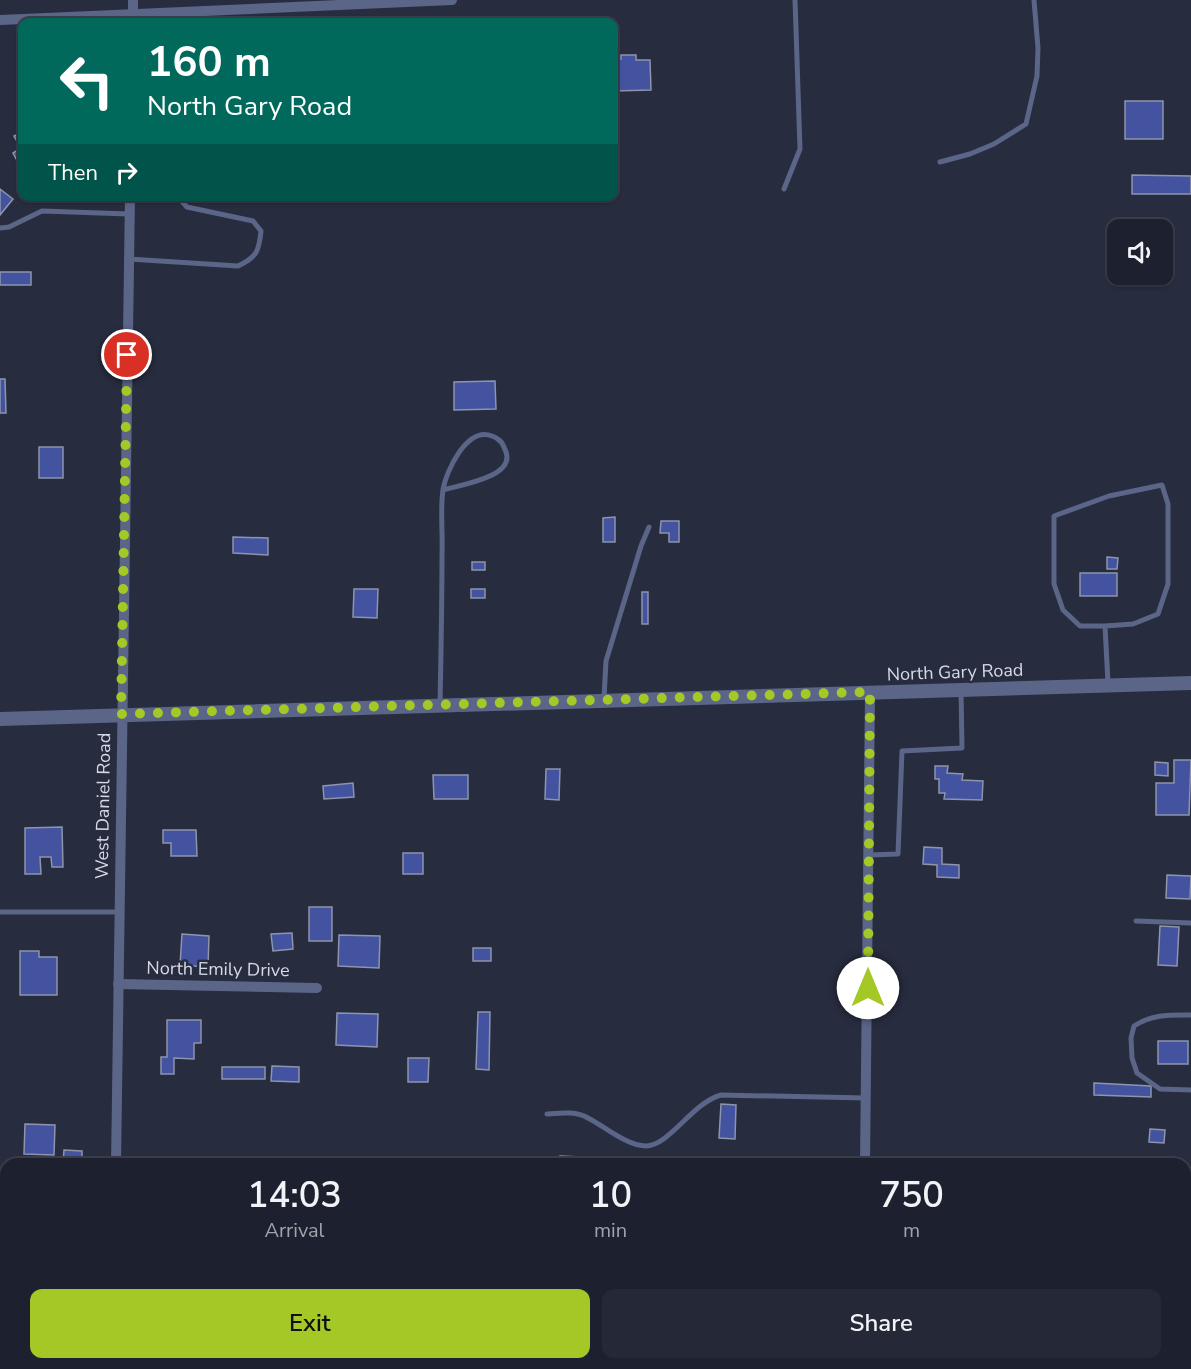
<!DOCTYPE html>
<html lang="en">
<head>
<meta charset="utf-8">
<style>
	:root { --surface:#1d212f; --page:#252937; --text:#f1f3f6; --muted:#a0a3aa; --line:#3b3e4b; --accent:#a4c825 }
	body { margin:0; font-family:"Nunito Sans",sans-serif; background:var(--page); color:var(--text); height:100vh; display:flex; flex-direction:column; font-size:22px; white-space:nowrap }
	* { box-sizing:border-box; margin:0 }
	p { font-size:20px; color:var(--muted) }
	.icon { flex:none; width:33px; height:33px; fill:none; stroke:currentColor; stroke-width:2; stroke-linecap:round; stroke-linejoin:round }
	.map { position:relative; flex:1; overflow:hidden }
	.side { position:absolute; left:0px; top:1158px; width:1191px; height:212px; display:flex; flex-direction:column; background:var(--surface); border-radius:18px 18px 0 0; box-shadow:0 2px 4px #0004,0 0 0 2px var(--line) }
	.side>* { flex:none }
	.hud { position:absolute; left:18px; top:18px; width:600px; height:183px; border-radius:12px; box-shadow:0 2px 4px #0004,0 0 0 2px var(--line); background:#00695c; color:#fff; overflow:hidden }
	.fabs { position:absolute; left:1107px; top:219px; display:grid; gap:12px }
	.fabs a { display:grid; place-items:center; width:66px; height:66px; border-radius:12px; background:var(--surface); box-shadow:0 2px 4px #0004,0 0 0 2px var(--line); font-size:30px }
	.pin { position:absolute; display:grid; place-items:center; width:51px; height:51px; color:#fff; margin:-26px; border:3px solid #fff; border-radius:50%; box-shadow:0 2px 6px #0007 }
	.me { position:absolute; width:66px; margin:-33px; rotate:0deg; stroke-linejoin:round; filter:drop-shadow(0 0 4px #0008) }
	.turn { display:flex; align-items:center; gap:21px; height:126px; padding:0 30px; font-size:27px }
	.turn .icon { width:78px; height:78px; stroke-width:2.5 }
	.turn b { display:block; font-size:42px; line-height:51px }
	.then { display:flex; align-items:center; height:57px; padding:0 30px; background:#0003; gap:12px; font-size:22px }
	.eta { display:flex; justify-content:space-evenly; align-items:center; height:102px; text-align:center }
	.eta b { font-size:36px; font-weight:600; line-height:42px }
	.primary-button { display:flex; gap:12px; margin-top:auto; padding:12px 30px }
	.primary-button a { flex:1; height:69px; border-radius:12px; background:var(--accent); color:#111; font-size:24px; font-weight:600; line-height:69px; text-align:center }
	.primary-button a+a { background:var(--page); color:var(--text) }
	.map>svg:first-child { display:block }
</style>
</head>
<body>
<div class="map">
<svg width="1191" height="1369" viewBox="0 0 1191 1369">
	<rect width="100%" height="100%" fill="#272c3f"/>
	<!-- building -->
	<g fill="#4353a0" stroke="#8d94ac" stroke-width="1.5">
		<polygon points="621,55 636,55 636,60 650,60 651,90 614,91 614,59 621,59"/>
		<rect x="1125" y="101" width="38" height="38"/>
		<polygon points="22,132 22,170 13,153 21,148 14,136"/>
		<polygon points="1132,175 1191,176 1191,194 1132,194"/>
		<polygon points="0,189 13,199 0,215"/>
		<rect x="0" y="272" width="31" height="13"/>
		<polygon points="0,379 5,379 6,413 0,413"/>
		<polygon points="495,381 496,409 454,410 454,382"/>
		<rect x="39" y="447" width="24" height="31"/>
		<polygon points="615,517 615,542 603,542 603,518"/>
		<polygon points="661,521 679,521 679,542 669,542 669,533 660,533"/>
		<polygon points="233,537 268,538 268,555 233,553"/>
		<polygon points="1107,557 1118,558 1117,569 1107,569"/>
		<rect x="472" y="562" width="13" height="8"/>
		<rect x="1080" y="573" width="37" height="23"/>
		<polygon points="354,589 378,589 377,618 353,617"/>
		<rect x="471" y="589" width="14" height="9"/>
		<rect x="642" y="592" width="6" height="32"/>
		<polygon points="1174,760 1191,760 1189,815 1156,815 1156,783 1174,783"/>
		<polygon points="1155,762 1168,763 1168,776 1155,775"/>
		<polygon points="935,766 948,766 947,773 963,774 962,780 983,781 982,800 944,799 945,793 939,793 939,779 935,779"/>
		<polygon points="546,769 560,769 559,800 545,799"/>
		<polygon points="433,775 468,775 468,799 434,799"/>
		<polygon points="353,783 354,797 324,799 323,786"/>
		<polygon points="62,827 63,867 52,867 51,857 40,857 41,874 25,874 25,828"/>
		<polygon points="163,830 196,830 197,856 171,856 171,843 163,843"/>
		<polygon points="924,847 942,848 942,864 959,865 959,878 937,877 937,865 923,864"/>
		<rect x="403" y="853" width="20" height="21"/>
		<polygon points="1167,875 1191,876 1190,899 1166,898"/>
		<rect x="309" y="907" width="23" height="34"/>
		<polygon points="1160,926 1179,927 1177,966 1158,965"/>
		<polygon points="292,933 293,949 273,951 271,934"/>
		<polygon points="182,934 209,936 208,967 180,965"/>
		<polygon points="339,935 380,936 379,968 338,966"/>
		<rect x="473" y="948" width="18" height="13"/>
		<polygon points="20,951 39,951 39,957 57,957 57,995 20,995"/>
		<polygon points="478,1012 490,1012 489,1070 476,1069"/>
		<polygon points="337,1013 378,1014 377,1047 336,1045"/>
		<polygon points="167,1020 201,1020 201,1043 194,1043 194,1059 174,1058 174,1074 161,1074 161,1057 167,1057"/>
		<rect x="1158" y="1041" width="30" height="23"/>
		<polygon points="408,1058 429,1058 428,1082 408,1082"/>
		<polygon points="272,1066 299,1067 299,1082 271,1081"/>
		<rect x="222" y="1067" width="43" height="12"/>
		<polygon points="1094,1083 1151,1086 1151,1097 1094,1095"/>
		<polygon points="721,1104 736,1105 735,1139 719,1138"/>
		<polygon points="25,1124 55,1125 54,1155 24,1154"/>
		<polygon points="1150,1129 1165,1130 1164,1143 1149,1142"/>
		<polygon points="64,1150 82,1151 82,1164 63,1163"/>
		<polygon points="560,1156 581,1157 581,1164 559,1164"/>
		<rect x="1144" y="1157" width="18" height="7"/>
		<polygon points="934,1364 959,1364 959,1369 935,1369"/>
	</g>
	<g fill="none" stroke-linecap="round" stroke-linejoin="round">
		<!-- service -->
		<g stroke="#5b6588" stroke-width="5">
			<polyline points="202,11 202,22"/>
			<polyline points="940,162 970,154 994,144 1026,124 1037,76 1038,48 1034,0"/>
			<polyline points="784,189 800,149 795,0"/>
			<polyline points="0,228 9,227 42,211 129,214"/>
			<path d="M129,259L238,266C257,257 259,251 261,231L253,221L187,207L177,196"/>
			<polyline points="1105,626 1080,626 1063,610 1054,584 1054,516 1109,496 1162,485 1168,504 1168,584 1158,614 1133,624 1105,626 1108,683"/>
			<polyline points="604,698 606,661 641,546 649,527"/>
			<path d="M440,705C441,654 442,604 442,554C443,535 440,509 443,490C446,471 467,426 492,436C501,439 503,444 506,452C515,477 460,485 443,490"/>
			<polyline points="869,855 898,854 902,751 962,748 961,691"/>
			<polyline points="0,912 119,912"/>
			<polyline points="1136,921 1191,923"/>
			<path d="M1191,1015C1170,1015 1152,1014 1134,1026L1131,1038L1132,1058L1137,1073L1160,1089L1191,1090"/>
			<path d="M547,1114C561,1113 576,1111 588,1118C604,1126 627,1146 646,1146C670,1145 692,1103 721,1095L866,1098"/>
			<polyline points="0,1356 6,1356"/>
		</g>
		<!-- minor -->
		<g stroke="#5b6588" stroke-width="10">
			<polyline points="0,20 452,0"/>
			<polyline points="133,22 133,0"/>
			<polyline points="118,984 317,988"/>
			<polyline points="116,1164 130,196"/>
			<polyline points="865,1164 870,692"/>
			<polyline points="114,1369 114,1364"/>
			<polyline points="862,1369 862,1364"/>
		</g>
		<!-- tertiary -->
		<polyline stroke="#5b6588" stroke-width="14" points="0,719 1191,683"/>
	</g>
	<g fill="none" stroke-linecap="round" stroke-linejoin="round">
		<!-- route -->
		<polyline stroke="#a4c825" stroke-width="10" stroke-dasharray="0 18" points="127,355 121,714 870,692 868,988"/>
	</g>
	<g text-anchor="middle" stroke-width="5" stroke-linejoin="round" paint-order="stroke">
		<!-- street labels -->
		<g font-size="18" fill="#d6dae7" stroke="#272c3f">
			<text transform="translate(955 672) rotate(-2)" y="6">North Gary Road</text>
			<text transform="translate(103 806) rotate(-89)" y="6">West Daniel Road</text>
			<text transform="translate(218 969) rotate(1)" y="6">North Emily Drive</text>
		</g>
	</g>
</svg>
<div class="fabs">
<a><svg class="icon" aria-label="sound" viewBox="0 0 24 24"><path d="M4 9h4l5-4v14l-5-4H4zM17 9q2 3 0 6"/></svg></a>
</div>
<div class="pin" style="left:127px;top:355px;background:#d93025"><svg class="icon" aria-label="arrive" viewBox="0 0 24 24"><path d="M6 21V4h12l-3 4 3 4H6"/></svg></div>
<svg class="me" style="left:868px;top:988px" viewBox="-20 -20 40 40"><circle r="19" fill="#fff"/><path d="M0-13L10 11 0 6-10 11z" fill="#a4c825"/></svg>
<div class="hud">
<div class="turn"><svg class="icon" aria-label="left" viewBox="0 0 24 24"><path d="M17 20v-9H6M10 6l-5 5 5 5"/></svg><div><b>160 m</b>North Gary Road</div></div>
<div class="then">Then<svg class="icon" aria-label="right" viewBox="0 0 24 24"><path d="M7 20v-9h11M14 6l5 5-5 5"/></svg></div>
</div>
<section class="side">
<div class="eta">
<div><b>14:03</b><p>Arrival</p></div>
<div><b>10</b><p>min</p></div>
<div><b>750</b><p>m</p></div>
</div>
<div class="primary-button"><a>Exit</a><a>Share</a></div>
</section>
</div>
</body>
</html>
